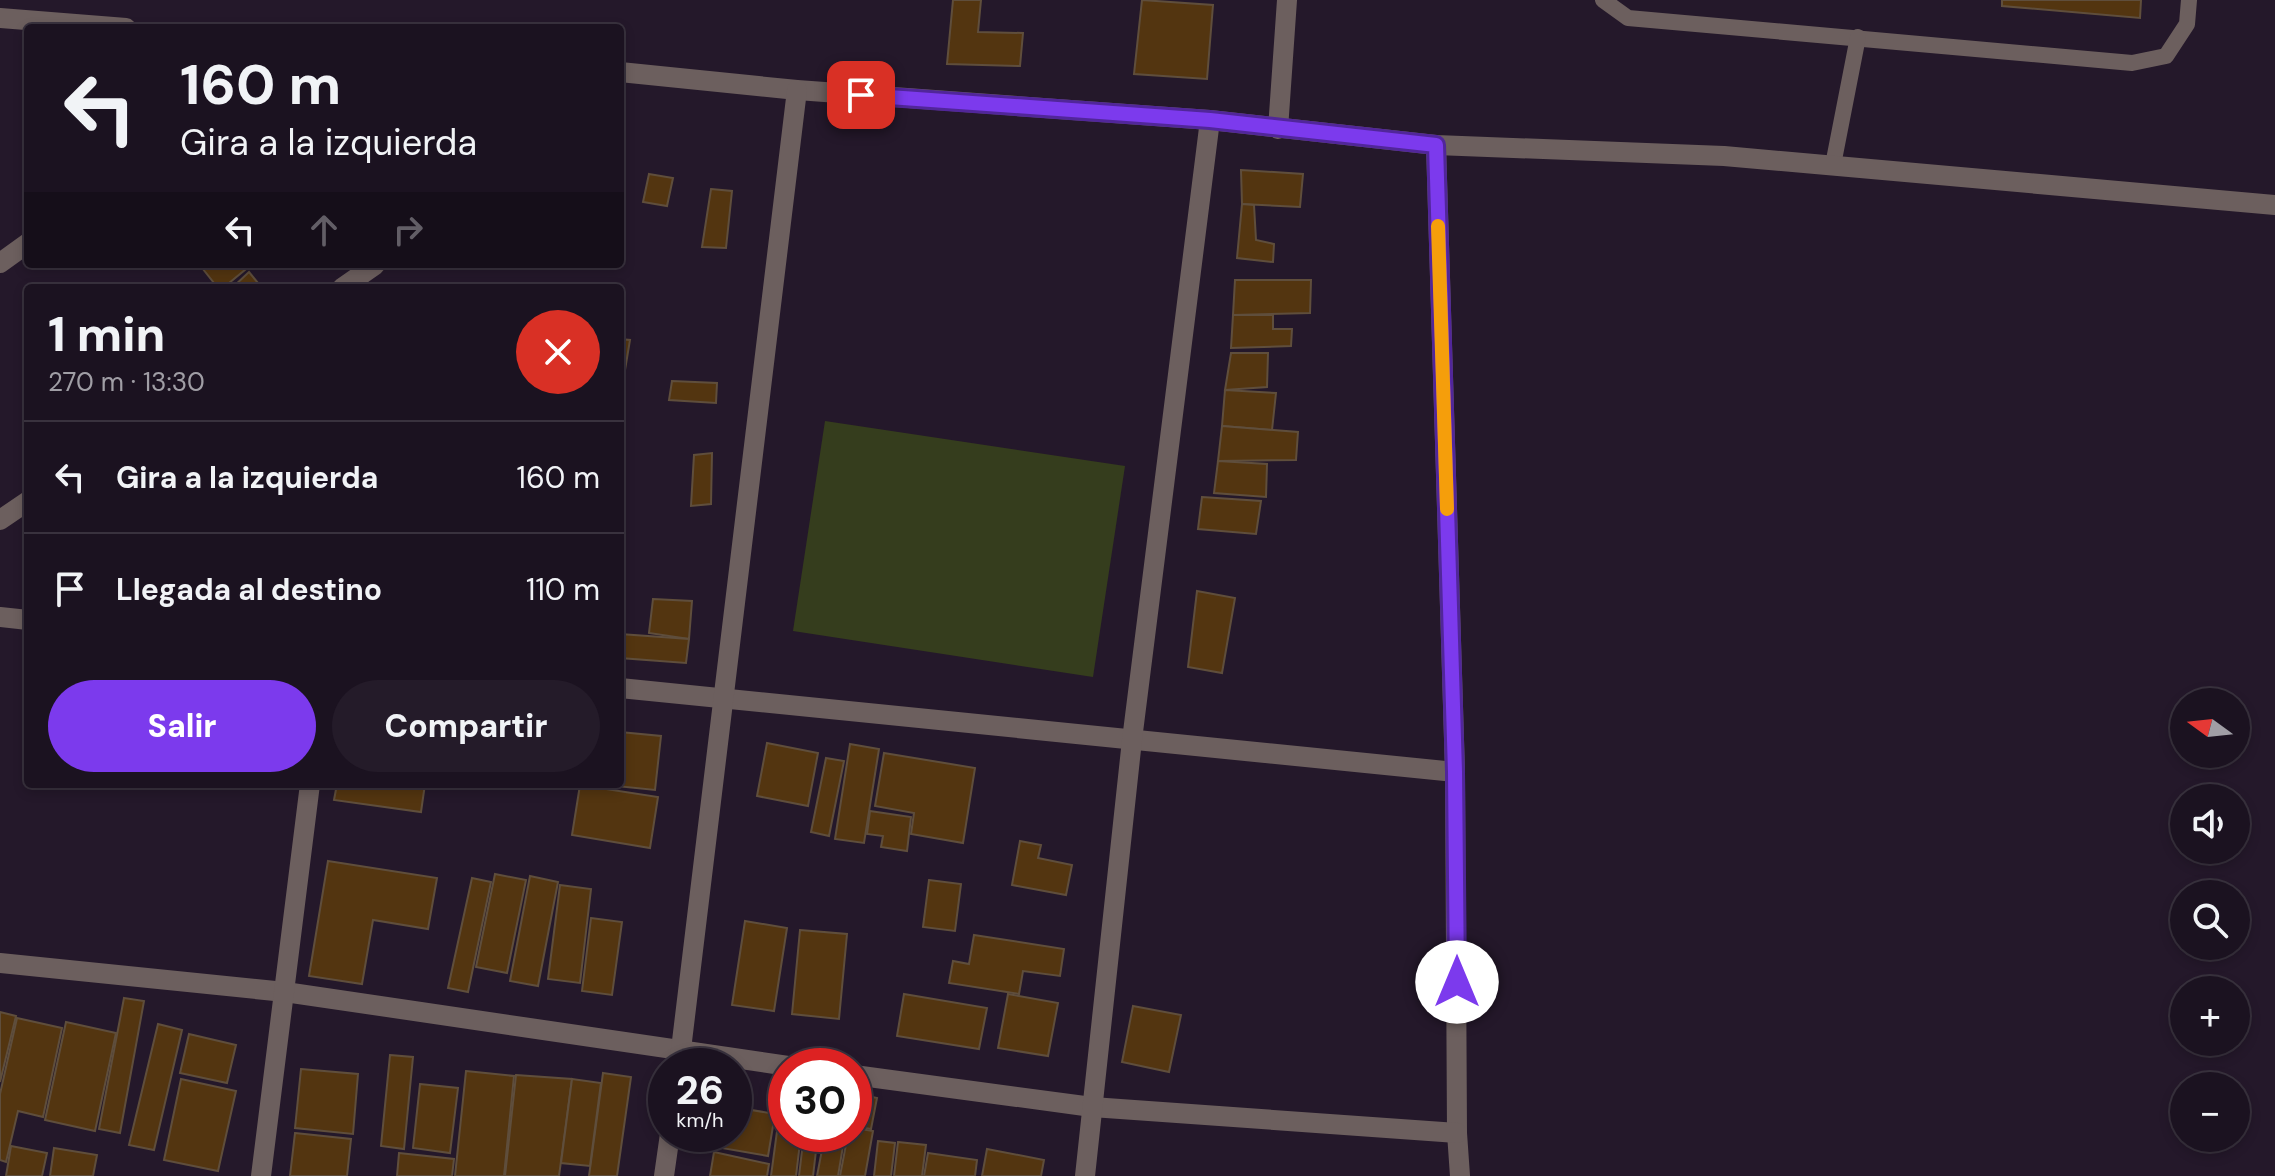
<!DOCTYPE html>
<html lang="es">
<head>
<meta charset="utf-8">
<style>
	:root { --surface:#1b1220; --page:#241b29; --text:#f1f3f6; --muted:#a09ea5; --line:#39323e; --accent:#7c3aed }
	body { margin:0; font-family:"DM Sans",sans-serif; background:var(--page); color:var(--text); height:100vh; display:flex; flex-direction:column; font-size:30px; white-space:nowrap }
	* { box-sizing:border-box; margin:0 }
	p { font-size:26px; color:var(--muted) }
	.icon { flex:none; width:44px; height:44px; fill:none; stroke:currentColor; stroke-width:2; stroke-linecap:round; stroke-linejoin:round }
	.map { position:relative; flex:1; overflow:hidden }
	.drawer { position:absolute; left:24px; top:284px; width:600px; height:504px; display:flex; flex-direction:column; background:var(--surface); border-radius:8px; box-shadow:0 4px 12px #0003,0 0 0 2px var(--line) }
	.drawer>* { flex:none }
	.banner { position:absolute; left:24px; top:24px; width:600px; height:244px; border-radius:8px; box-shadow:0 4px 12px #0003,0 0 0 2px var(--line); background:#1b1220; color:var(--text); overflow:hidden }
	.needle { width:52px; rotate:285deg }
	.controls { position:absolute; left:2170px; top:688px; display:grid; gap:16px }
	.controls a { display:grid; place-items:center; width:80px; height:80px; border-radius:50%; background:var(--surface); box-shadow:0 4px 12px #0003,0 0 0 2px var(--line); font-size:40px }
	.speed { position:absolute; left:648px; top:1048px; display:flex; gap:16px; font-size:40px; font-weight:700; text-align:center }
	.speed>* { display:grid; place-content:center; width:104px; height:104px; border-radius:50%; background:var(--surface); box-shadow:0 4px 12px #0003,0 0 0 2px var(--line); line-height:1 }
	.speed small { font-size:20px; font-weight:400 }
	.speed .limit { border:12px solid #d22; background:#fff; color:#111 }
	.pin { position:absolute; display:grid; place-items:center; width:68px; height:68px; color:#fff; margin:-34px; border-radius:16px; box-shadow:0 4px 12px #0006 }
	.me { position:absolute; width:88px; margin:-44px; rotate:0deg; stroke-linejoin:round; filter:drop-shadow(0 0 6px #0008) }
	.turn { display:flex; align-items:center; gap:28px; height:168px; padding:0 24px; font-size:36px }
	.turn .icon { width:104px; height:104px; stroke-width:2.5 }
	.turn b { display:block; font-size:56px; line-height:68px }
	.lanes { display:flex; align-items:center; height:76px; padding:0 24px; background:#0003; justify-content:center; gap:40px; direction:ltr }
	.lanes .off { opacity:.35 }
	.round { display:grid; place-items:center; flex:none; width:84px; height:84px; border-radius:42px; background:var(--page) }
	.summary { display:flex; align-items:center; justify-content:space-between; height:136px; padding:0 24px }
	h1 { font-size:48px; font-weight:800; line-height:60px }
	.primary-button { display:flex; gap:16px; margin-top:auto; padding:16px 24px }
	.primary-button a { flex:1; height:92px; border-radius:48px; background:var(--accent); color:#fff; font-size:32px; font-weight:800; line-height:92px; text-align:center }
	.primary-button a+a { background:var(--page); color:var(--text) }
	ul { padding:0; list-style:none }
	li { display:flex; align-items:center; gap:24px; height:112px; padding:0 24px; border-top:2px solid var(--line) }
	li div { flex:1 }
	li b { display:block; font-size:30px }
	li em { font-style:normal }
	.map>svg:first-child { display:block }
</style>
</head>
<body>
<div class="map">
<svg width="2275" height="1176" viewBox="0 0 2275 1176">
	<rect width="100%" height="100%" fill="#24182a"/>
	<!-- green -->
	<polygon fill="#353d1d" points="825,421 1125,466 1093,677 793,631"/>
	<!-- building -->
	<g fill="#533510" stroke="#5f4e3c" stroke-width="2">
		<polygon points="953,0 981,0 978,32 1023,33 1020,66 947,64"/>
		<polygon points="1142,0 1213,5 1207,79 1134,74"/>
		<polygon points="2002,0 2141,0 2140,18 2002,6"/>
		<polygon points="1241,170 1303,174 1300,207 1242,204"/>
		<polygon points="649,174 673,178 667,206 643,202"/>
		<polygon points="711,189 732,191 726,248 702,247"/>
		<polygon points="1242,204 1254,205 1256,240 1274,244 1273,262 1237,258"/>
		<polygon points="199,264 242,264 246,269 223,288 218,288"/>
		<polygon points="249,272 262,288 232,288"/>
		<polygon points="1235,280 1311,280 1310,313 1233,315"/>
		<polygon points="1233,315 1273,315 1273,329 1292,329 1291,346 1231,348"/>
		<polygon points="620,339 630,340 625,370 620,369"/>
		<polygon points="1231,353 1268,353 1267,387 1225,390"/>
		<polygon points="672,381 717,383 716,403 669,400"/>
		<polygon points="1225,390 1276,393 1272,430 1222,426"/>
		<polygon points="1222,426 1298,432 1296,460 1218,461"/>
		<polygon points="712,453 711,504 691,506 694,455"/>
		<polygon points="1218,461 1267,464 1266,497 1214,493"/>
		<polygon points="1202,497 1261,501 1256,534 1198,529"/>
		<polygon points="1197,591 1235,598 1222,673 1188,667"/>
		<polygon points="653,599 692,601 689,639 649,633"/>
		<polygon points="620,634 689,639 686,663 620,658"/>
		<polygon points="620,732 661,736 655,790 597,784 620,784"/>
		<polygon points="767,743 818,753 808,806 757,796"/>
		<polygon points="850,744 879,749 864,843 835,839"/>
		<polygon points="884,753 975,768 963,843 911,834 914,813 875,806"/>
		<polygon points="826,758 844,761 829,836 811,832"/>
		<polygon points="337,784 425,784 421,812 334,800"/>
		<polygon points="580,785 658,797 650,848 572,835"/>
		<polygon points="870,811 911,817 907,851 881,847 883,836 867,834"/>
		<polygon points="1020,841 1041,845 1038,858 1072,865 1066,895 1012,885"/>
		<polygon points="328,861 437,878 428,929 373,920 362,984 309,976"/>
		<polygon points="495,874 526,880 507,973 476,967"/>
		<polygon points="530,876 558,882 538,986 510,981"/>
		<polygon points="472,878 491,882 468,992 448,988"/>
		<polygon points="929,880 961,884 955,931 923,927"/>
		<polygon points="560,885 591,889 580,983 548,979"/>
		<polygon points="591,918 622,922 612,995 582,991"/>
		<polygon points="745,921 787,928 774,1011 732,1005"/>
		<polygon points="800,930 847,934 839,1019 792,1014"/>
		<polygon points="974,935 1064,949 1060,976 1023,971 1019,994 949,983 953,961 969,964"/>
		<polygon points="904,994 987,1008 979,1049 897,1036"/>
		<polygon points="1008,994 1058,1003 1048,1056 998,1048"/>
		<polygon points="124,998 144,1001 120,1133 99,1129"/>
		<polygon points="1133,1006 1181,1015 1169,1072 1122,1062"/>
		<polygon points="0,1012 16,1016 0,1082"/>
		<polygon points="17,1018 62,1028 43,1117 18,1111 6,1162 0,1160 0,1094"/>
		<polygon points="66,1022 116,1033 95,1131 45,1120"/>
		<polygon points="158,1024 182,1030 154,1150 129,1145"/>
		<polygon points="189,1034 236,1045 227,1083 180,1073"/>
		<polygon points="390,1055 413,1057 404,1149 381,1146"/>
		<polygon points="301,1069 358,1074 353,1134 295,1128"/>
		<polygon points="466,1071 514,1076 504,1176 455,1176"/>
		<polygon points="603,1073 631,1077 617,1176 589,1176"/>
		<polygon points="516,1075 572,1079 559,1176 505,1176"/>
		<polygon points="181,1079 236,1091 218,1171 164,1160"/>
		<polygon points="572,1079 601,1083 590,1166 561,1163"/>
		<polygon points="420,1084 458,1088 450,1153 413,1148"/>
		<polygon points="854,1093 877,1098 871,1129 854,1126"/>
		<polygon points="734,1107 775,1114 768,1156 716,1147 718,1134 734,1134"/>
		<polygon points="780,1109 786,1110 786,1134 801,1134 796,1176 771,1176"/>
		<polygon points="854,1128 873,1131 865,1176 840,1176 848,1134 854,1134"/>
		<polygon points="295,1133 351,1139 347,1176 290,1176"/>
		<polygon points="804,1134 818,1134 813,1176 799,1176"/>
		<polygon points="825,1134 845,1134 838,1176 817,1176"/>
		<polygon points="878,1141 895,1143 891,1176 874,1176"/>
		<polygon points="898,1142 926,1145 922,1176 894,1176"/>
		<polygon points="11,1146 47,1153 42,1176 6,1176"/>
		<polygon points="54,1148 97,1155 93,1176 50,1176"/>
		<polygon points="987,1149 1044,1160 1041,1176 982,1176"/>
		<polygon points="714,1152 769,1164 767,1176 710,1176"/>
		<polygon points="399,1153 454,1159 452,1176 397,1176"/>
		<polygon points="928,1153 977,1160 975,1176 924,1176"/>
	</g>
	<g fill="none" stroke-linecap="round" stroke-linejoin="round">
		<!-- lane -->
		<g stroke="#6c5f5e" stroke-width="16">
			<polyline points="1603,0 1628,18 2132,63 2166,56 2187,24 2189,0"/>
			<polyline points="1833,165 1858,37"/>
		</g>
		<!-- street -->
		<g stroke="#6c5f5e" stroke-width="20">
			<polyline points="0,18 126,28"/>
			<polyline points="620,72 797,90 1210,120 1436,145 1724,156 2275,205"/>
			<polyline points="1278,129 1287,0"/>
			<polyline points="1436,145 1455,772 1457,1133 1460,1176"/>
			<polyline points="0,263 28,243"/>
			<polyline points="342,288 375,265"/>
			<polyline points="0,520 28,501"/>
			<polyline points="0,617 28,620"/>
			<polyline points="620,688 1455,772"/>
			<polyline points="0,963 285,992 788,1066"/>
			<polyline points="679,1066 797,90"/>
			<polyline points="854,1075 1092,1107 1457,1133"/>
			<polyline points="261,1176 310,784"/>
			<polyline points="664,1176 670,1134"/>
			<polyline points="1085,1176 1132,740 1210,120"/>
		</g>
	</g>
	<g fill="none" stroke-linecap="round" stroke-linejoin="round">
		<defs>
			<polyline id="route" points="861,95 1210,120 1436,145 1455,772 1457,982"/>
		</defs>
		<!-- route casing -->
		<use href="#route" stroke="#51269a" stroke-width="20"/>
		<!-- route -->
		<use href="#route" stroke="#7c3aed" stroke-width="14"/>
		<!-- slow -->
		<polyline stroke="#f59e0b" stroke-width="14" points="1438,226 1447,509"/>
	</g>
</svg>
<div class="controls">
<a><svg class="needle" viewBox="-14 -14 28 28"><path d="M0-13l5 13h-10z" fill="#e53935"/><path d="M0 13l5-13h-10z" fill="#a09ea5"/></svg></a>
<a><svg class="icon" aria-label="sound" viewBox="0 0 24 24"><path d="M4 9h4l5-4v14l-5-4H4zM17 9q2 3 0 6"/></svg></a>
<a><svg class="icon" aria-label="search" viewBox="0 0 24 24"><circle cx="10" cy="10" r="6"/><path d="M15 15l6 6"/></svg></a>
<a>+</a>
<a>−</a>
</div>
<div class="speed"><div>26<small>km/h</small></div><div class="limit">30</div></div>
<div class="pin" style="left:861px;top:95px;background:#d93025"><svg class="icon" aria-label="arrive" viewBox="0 0 24 24"><path d="M6 21V4h12l-3 4 3 4H6"/></svg></div>
<svg class="me" style="left:1457px;top:982px" viewBox="-20 -20 40 40"><circle r="19" fill="#fff"/><path d="M0-13L10 11 0 6-10 11z" fill="#7c3aed"/></svg>
<div class="banner">
<div class="turn"><svg class="icon" aria-label="left" viewBox="0 0 24 24"><path d="M17 20v-9H6M10 6l-5 5 5 5"/></svg><div><b>160 m</b>Gira a la izquierda</div></div>
<div class="lanes"><svg class="icon" aria-label="left" viewBox="0 0 24 24"><path d="M17 20v-9H6M10 6l-5 5 5 5"/></svg><svg class="icon off" aria-label="ahead" viewBox="0 0 24 24"><path d="M12 20V5M6 11l6-6 6 6"/></svg><svg class="icon off" aria-label="right" viewBox="0 0 24 24"><path d="M7 20v-9h11M14 6l5 5-5 5"/></svg></div>
</div>
<section class="drawer">
<div class="summary"><div><h1>1 min</h1><p>270 m · 13:30</p></div><a class="round" style="background:#d93025;color:#fff"><svg class="icon" aria-label="close" viewBox="0 0 24 24"><path d="M6 6l12 12M18 6L6 18"/></svg></a></div>
<ul>
<li><svg class="icon" aria-label="left" viewBox="0 0 24 24"><path d="M17 20v-9H6M10 6l-5 5 5 5"/></svg><div><b>Gira a la izquierda</b></div><em>160 m</em></li>
<li><svg class="icon" aria-label="arrive" viewBox="0 0 24 24"><path d="M6 21V4h12l-3 4 3 4H6"/></svg><div><b>Llegada al destino</b></div><em>110 m</em></li>
</ul>
<div class="primary-button"><a>Salir</a><a>Compartir</a></div>
</section>
</div>
</body>
</html>
